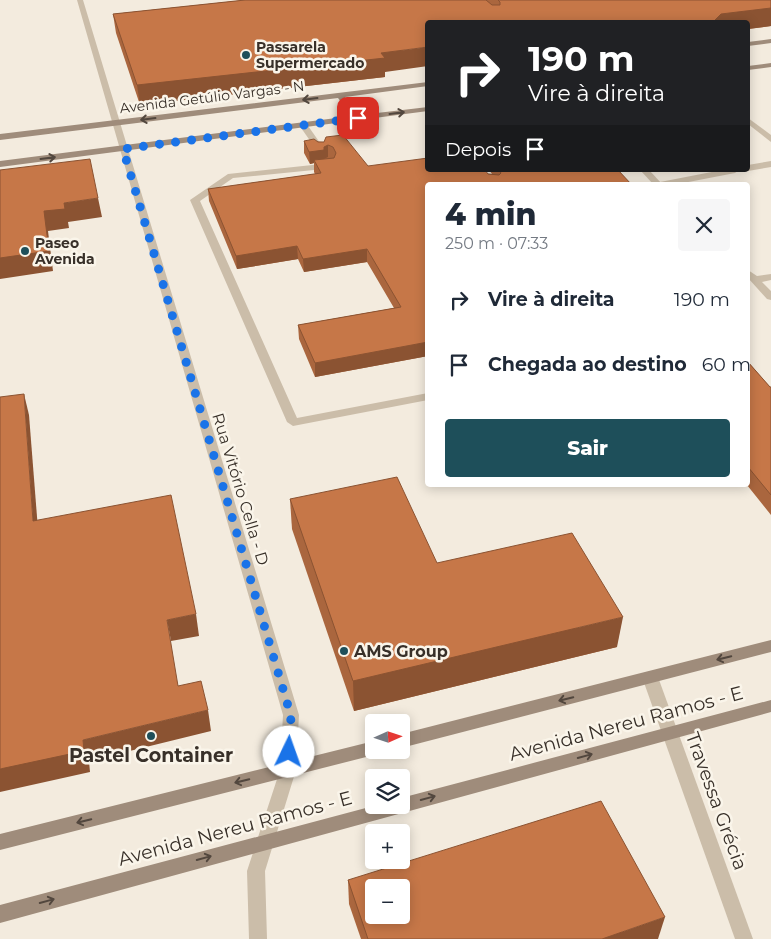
<!DOCTYPE html>
<html lang="pt">
<head>
<meta charset="utf-8">
<style>
	:root { --surface:#fff; --page:#f6f6f7; --text:#1f2937; --muted:#747a83; --accent:#1e4f5a }
	body { margin:0; font-family:Montserrat,sans-serif; background:var(--page); color:var(--text); height:100vh; display:flex; flex-direction:column; font-size:19px; white-space:nowrap }
	* { box-sizing:border-box; margin:0 }
	p { font-size:16px; color:var(--muted) }
	.icon { flex:none; width:28px; height:28px; fill:none; stroke:currentColor; stroke-width:2; stroke-linecap:round; stroke-linejoin:round }
	.map { position:relative; flex:1; overflow:hidden }
	.sheet { position:absolute; left:425px; top:182px; width:325px; height:305px; display:flex; flex-direction:column; background:var(--surface); border-radius:5px; box-shadow:0 2px 12px #0003 }
	.sheet>* { flex:none }
	.hud { position:absolute; left:425px; top:20px; width:325px; height:152px; border-radius:5px; box-shadow:0 2px 12px #0003; background:#202124; color:#fff; overflow:hidden }
	.needle { width:32px; rotate:87deg }
	.controls { position:absolute; left:365px; top:714px; display:grid; gap:10px }
	.controls a { display:grid; place-items:center; width:45px; height:45px; border-radius:5px; background:var(--surface); box-shadow:0 2px 12px #0003; font-size:25px }
	.pin { position:absolute; display:grid; place-items:center; width:42px; height:42px; color:#fff; margin:-21px; border-radius:10px; box-shadow:0 2px 8px #0006 }
	.me { position:absolute; width:55px; margin:-28px; rotate:3deg; stroke-linejoin:round; filter:drop-shadow(0 0 4px #0008) }
	.turn { display:flex; align-items:center; gap:18px; height:105px; padding:0 20px; font-size:22px }
	.turn .icon { width:65px; height:65px; stroke-width:2.5 }
	.turn b { display:block; font-size:35px; line-height:42px }
	.then { display:flex; align-items:center; height:48px; padding:0 20px; background:#0003; gap:10px; font-size:19px }
	.round { display:grid; place-items:center; flex:none; width:52px; height:52px; border-radius:5px; background:var(--page) }
	.headline { display:flex; align-items:center; justify-content:space-between; height:85px; padding:0 20px }
	h1 { font-size:30px; font-weight:800; line-height:38px }
	.cta { display:flex; gap:10px; margin-top:auto; padding:10px 20px }
	.cta a { flex:1; height:58px; border-radius:5px; background:var(--accent); color:#fff; font-size:20px; font-weight:800; line-height:58px; text-align:center }
	ul { padding:0; list-style:none }
	li { display:flex; align-items:center; gap:15px; height:65px; padding:0 20px }
	li div { flex:1 }
	li b { display:block; font-size:19px }
	li em { font-style:normal }
	.map>svg:first-child { display:block }
</style>
</head>
<body>
<div class="map">
<svg width="771" height="939" viewBox="0 0 771 939">
	<rect width="100%" height="100%" fill="#f3ebde"/>
	<g fill="none" stroke-linecap="round" stroke-linejoin="round">
		<!-- lane -->
		<g fill="#cbbda9" fill-rule="evenodd">
			<polygon points="748,118 771,135 771,142 748,124"/>
			<polygon points="300,123 306,123 325,150 324,152 318,152 299,125"/>
			<polygon points="771,161 771,167 748,171 745,170 748,170 748,165"/>
			<polygon points="331,163 334,164 334,168 233,178 200,201 297,418 428,393 428,400 293,426 287,422 190,200 228,174"/>
			<polygon points="722,170 739,170 735,173 673,185 656,185 660,182"/>
			<polygon points="650,671 655,673 658,677 753,939 735,939 642,677 645,673"/>
		</g>
		<!-- street -->
		<g fill="#cbbda9" fill-rule="evenodd">
			<polygon points="77,0 83,0 299,715 296,770 265,871 267,939 249,939 247,871 280,770 283,715"/>
			<polygon points="640,170 649,170 663,185 654,185"/>
			<polygon points="748,270 757,276 771,274 771,280 762,282 771,291 771,300 767,299 748,278"/>
		</g>
		<!-- secondary -->
		<g fill="#9f8c7b" fill-rule="evenodd">
			<polygon points="771,39 771,43 748,46 748,42"/>
			<polygon points="771,63 771,67 748,70 748,66"/>
			<polygon points="428,82 428,86 345,97 360,115 428,107 428,111 0,167 0,161 352,116 338,98 0,140 0,134"/>
			<polygon points="771,640 771,652 401,748 401,734"/>
			<polygon points="771,700 771,712 0,923 0,905 377,805 401,805 401,798"/>
			<polygon points="374,741 374,750 381,750 380,753 374,755 0,850 0,834"/>
		</g>
	</g>
	<!-- wall -->
	<g fill="#aa663e">
		<polygon points="245,0 771,0 771,26 748,29 748,22 428,22 385,72 385,77 140,105 116,33 113,14"/>
		<polygon points="304,141 324,142 368,166 492,174 489,170 618,170 428,185 428,356 315,377 299,339 298,325 394,308 367,262 304,272 298,259 237,269 209,201 208,189 315,174 314,172 314,163 310,164 304,153"/>
		<polygon points="748,362 770,387 771,387 771,515 747,485 748,485"/>
		<polygon points="290,499 437,563 617,647 354,711 292,529"/>
		<polygon points="348,880 658,939 361,939 349,904"/>
	</g>
	<!-- shaded-wall -->
	<g fill="#8b5332">
		<polygon points="771,8 771,26 748,29 748,22 713,22 721,14"/>
		<polygon points="428,47 428,66 385,72 385,77 140,105 137,85"/>
		<polygon points="328,145 328,157 324,159 314,160 314,163 310,164 309,152"/>
		<polygon points="98,198 102,217 68,222 69,228 48,231 53,271 0,279 0,258 44,211 64,203"/>
		<polygon points="297,246 298,259 237,269 236,256"/>
		<polygon points="367,249 367,262 304,272 303,259"/>
		<polygon points="428,342 428,356 315,377 315,363"/>
		<polygon points="24,394 29,415 39,542 33,521"/>
		<polygon points="196,614 199,636 171,641 167,620"/>
		<polygon points="623,617 617,647 354,711 353,681"/>
		<polygon points="208,710 211,731 89,761 90,772 0,792 0,769 83,740"/>
		<polygon points="665,917 658,939 602,939"/>
	</g>
	<!-- building -->
	<g fill="#c67748" stroke="#8b5332" fill-rule="evenodd">
		<polygon points="245,0 486,0 492,5 500,5 500,2 498,0 771,0 771,8 721,14 713,22 428,22 428,47 381,53 385,58 137,85 113,14"/>
		<polygon points="343,135 368,166 428,158 428,170 485,170 488,174 499,175 501,173 499,170 618,170 632,185 428,185 428,342 315,363 298,325 401,307 367,249 303,259 297,246 236,256 208,189 321,173 314,160 334,158 336,153 333,147 328,145 324,147 324,150 309,152 304,141 314,139 318,142 324,142 326,137"/>
		<polygon points="90,159 98,198 64,203 65,209 44,211 49,251 0,258 0,170"/>
		<polygon points="748,362 770,387 771,387 771,495 748,467"/>
		<polygon points="24,394 33,521 171,495 196,614 167,620 178,686 201,681 208,710 83,740 84,751 0,769 0,397"/>
		<polygon points="397,477 437,563 572,533 623,617 353,681 290,499"/>
		<path d="M601,801L665,917L602,939H368L348,880ZM374,888H401V915H374Z"/>
	</g>
	<!-- one-way arrows -->
	<defs><path id="oneway-shaft" d="M-6 0H5M1.5-3L5.5 0L1.5 3" fill="none" stroke-width="1.6" stroke-linecap="round" stroke-linejoin="round" transform="scale(1.25)"/></defs>
	<g stroke="#52473e">
		<use href="#oneway-shaft" transform="translate(310 99) rotate(173)"/>
		<use href="#oneway-shaft" transform="translate(397 113) rotate(-7)"/>
		<use href="#oneway-shaft" transform="translate(148 119) rotate(173)"/>
		<use href="#oneway-shaft" transform="translate(48 158) rotate(-7)"/>
		<use href="#oneway-shaft" transform="translate(724 658) rotate(166)"/>
		<use href="#oneway-shaft" transform="translate(566 699) rotate(166)"/>
		<use href="#oneway-shaft" transform="translate(585 756) rotate(-15)"/>
		<use href="#oneway-shaft" transform="translate(242 781) rotate(166)"/>
		<use href="#oneway-shaft" transform="translate(428 798) rotate(-15)"/>
		<use href="#oneway-shaft" transform="translate(84 821) rotate(166)"/>
		<use href="#oneway-shaft" transform="translate(204 858) rotate(-15)"/>
		<use href="#oneway-shaft" transform="translate(47 901) rotate(-15)"/>
	</g>
	<g fill="none" stroke-linecap="round" stroke-linejoin="round">
		<!-- route -->
		<polyline stroke="#1a73e8" stroke-width="9" stroke-dasharray="0 16.2" points="289,752 291,716 123,149 358,118"/>
	</g>
	<!-- markers -->
	<g fill="#1e4f5a" stroke="#faf5ea" stroke-width="2">
		<circle cx="246" cy="55" r="5"/>
		<circle cx="25" cy="251" r="5"/>
		<circle cx="344" cy="651" r="5"/>
		<circle cx="151" cy="736" r="5"/>
	</g>
	<g text-anchor="middle" stroke-width="5" stroke-linejoin="round" paint-order="stroke">
		<!-- far-poi labels -->
		<g font-size="14" font-weight="bold" fill="#383029" stroke="#faf5ea" text-anchor="start">
			<text x="256" y="52">Passarela<tspan x="256" dy="16">Supermercado</tspan></text>
			<text x="35" y="248">Paseo<tspan x="35" dy="16">Avenida</tspan></text>
		</g>
		<!-- far-street labels -->
		<g font-size="14" fill="#383029" stroke="#faf5ea">
			<text transform="translate(212 97) rotate(-7)" y="5">Avenida Getúlio Vargas - N</text>
		</g>
		<!-- street labels -->
		<g font-size="16" fill="#383029" stroke="#faf5ea">
			<text transform="translate(241 489) rotate(73)" y="6">Rua Vitório Cella - D</text>
		</g>
		<!-- poi labels -->
		<g font-size="16" font-weight="bold" fill="#383029" stroke="#faf5ea" text-anchor="start">
			<text x="354" y="657">AMS Group</text>
		</g>
		<!-- near-street labels -->
		<g font-size="19" fill="#383029" stroke="#faf5ea">
			<text transform="translate(626 723) rotate(-15)" y="7">Avenida Nereu Ramos - E</text>
			<text transform="translate(717 801) rotate(70)" y="7">Travessa Grécia</text>
			<text transform="translate(235 828) rotate(-15)" y="7">Avenida Nereu Ramos - E</text>
		</g>
		<!-- near-poi labels -->
		<g font-size="19" font-weight="bold" fill="#383029" stroke="#faf5ea">
			<text x="151" y="762">Pastel Container</text>
		</g>
	</g>
</svg>
<div class="controls">
<a><svg class="needle" viewBox="-14 -14 28 28"><path d="M0-13l5 13h-10z" fill="#e53935"/><path d="M0 13l5-13h-10z" fill="#747a83"/></svg></a>
<a><svg class="icon" aria-label="layers" viewBox="0 0 24 24"><path d="M12 4l9 5-9 5-9-5zM3 14l9 5 9-5"/></svg></a>
<a>+</a>
<a>−</a>
</div>
<div class="pin" style="left:358px;top:118px;background:#d93025"><svg class="icon" aria-label="arrive" viewBox="0 0 24 24"><path d="M6 21V4h12l-3 4 3 4H6"/></svg></div>
<svg class="me" style="left:289px;top:752px" viewBox="-20 -20 40 40"><circle r="19" fill="#fff"/><path d="M0-13L10 11 0 6-10 11z" fill="#1a73e8"/></svg>
<div class="hud">
<div class="turn"><svg class="icon" aria-label="right" viewBox="0 0 24 24"><path d="M7 20v-9h11M14 6l5 5-5 5"/></svg><div><b>190 m</b>Vire à direita</div></div>
<div class="then">Depois<svg class="icon" aria-label="arrive" viewBox="0 0 24 24"><path d="M6 21V4h12l-3 4 3 4H6"/></svg></div>
</div>
<section class="sheet">
<div class="headline"><div><h1>4 min</h1><p>250 m · 07:33</p></div><a class="round"><svg class="icon" aria-label="close" viewBox="0 0 24 24"><path d="M6 6l12 12M18 6L6 18"/></svg></a></div>
<ul>
<li><svg class="icon" aria-label="right" viewBox="0 0 24 24"><path d="M7 20v-9h11M14 6l5 5-5 5"/></svg><div><b>Vire à direita</b></div><em>190 m</em></li>
<li><svg class="icon" aria-label="arrive" viewBox="0 0 24 24"><path d="M6 21V4h12l-3 4 3 4H6"/></svg><div><b>Chegada ao destino</b></div><em>60 m</em></li>
</ul>
<div class="cta"><a>Sair</a></div>
</section>
</div>
</body>
</html>
